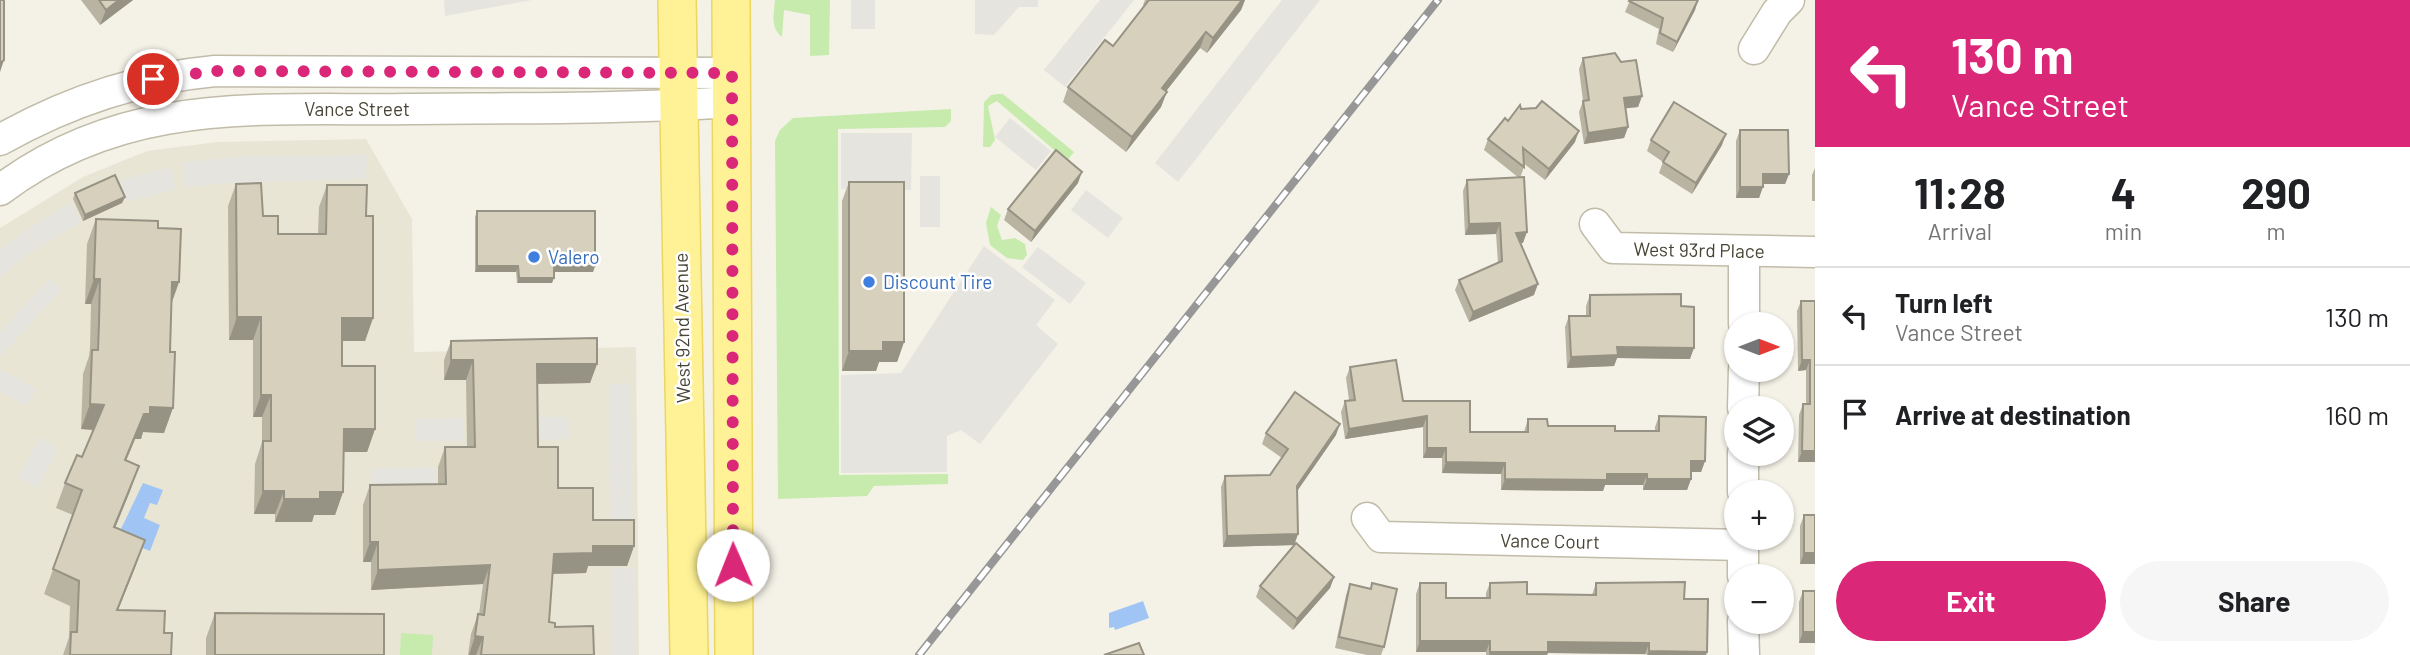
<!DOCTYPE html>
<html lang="en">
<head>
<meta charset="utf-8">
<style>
	:root { --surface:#fff; --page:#f6f6f6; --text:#202124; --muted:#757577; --line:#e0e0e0; --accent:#db2777 }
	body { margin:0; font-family:Barlow,sans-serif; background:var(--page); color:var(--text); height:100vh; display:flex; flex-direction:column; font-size:26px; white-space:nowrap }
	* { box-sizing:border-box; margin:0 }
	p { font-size:23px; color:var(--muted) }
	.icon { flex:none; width:38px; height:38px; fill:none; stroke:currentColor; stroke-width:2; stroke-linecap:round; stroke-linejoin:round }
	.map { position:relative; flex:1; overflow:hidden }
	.details { display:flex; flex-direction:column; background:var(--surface); width:595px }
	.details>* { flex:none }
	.top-card { background:#db2777; color:#fff; overflow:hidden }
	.needle { width:46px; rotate:90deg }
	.buttons { position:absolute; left:1724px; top:312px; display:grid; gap:14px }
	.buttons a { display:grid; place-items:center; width:70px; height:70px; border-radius:50%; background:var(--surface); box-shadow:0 2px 5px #0004; font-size:35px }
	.pin { position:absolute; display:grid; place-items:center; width:60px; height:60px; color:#fff; margin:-30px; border:4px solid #fff; border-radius:50%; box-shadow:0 2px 7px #0007 }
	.me { position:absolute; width:77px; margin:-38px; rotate:359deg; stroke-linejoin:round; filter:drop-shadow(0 0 5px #0008) }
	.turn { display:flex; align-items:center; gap:24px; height:147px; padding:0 21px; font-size:32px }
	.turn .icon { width:91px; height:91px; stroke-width:2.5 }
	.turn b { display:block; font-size:49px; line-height:60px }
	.eta { display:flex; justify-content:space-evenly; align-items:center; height:119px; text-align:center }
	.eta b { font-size:42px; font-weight:700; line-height:49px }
	.action { display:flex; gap:14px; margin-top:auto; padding:14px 21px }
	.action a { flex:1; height:80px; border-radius:42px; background:var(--accent); color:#fff; font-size:28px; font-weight:700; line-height:80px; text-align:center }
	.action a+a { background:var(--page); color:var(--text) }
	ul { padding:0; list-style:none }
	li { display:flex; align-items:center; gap:21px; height:98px; padding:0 21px; border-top:2px solid var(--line) }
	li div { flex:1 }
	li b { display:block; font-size:26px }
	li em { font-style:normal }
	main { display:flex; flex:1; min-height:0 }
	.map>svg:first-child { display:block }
</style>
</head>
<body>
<main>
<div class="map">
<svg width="1815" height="655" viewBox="0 0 1815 655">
	<rect width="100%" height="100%" fill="#f4f2e7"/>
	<!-- residential -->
	<polygon fill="#e9e5d5" points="366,139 412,219 414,352 636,347 639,655 0,655 0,228 83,177 147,151 217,142"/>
	<!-- green -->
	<g fill="#c6ebad">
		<path d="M775,0H830L829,55L810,56V15L784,10L782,37C770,28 774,13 775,0Z"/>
		<polygon points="998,94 1003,94 1074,152 1067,161 997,101 988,106 995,140 990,147 983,147 984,102 991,95"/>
		<polygon points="951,109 951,121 945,127 838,129 839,475 948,474 948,484 874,486 867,496 778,499 775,141 780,130 793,118"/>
		<polygon points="991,207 1001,215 997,226 1002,240 1015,238 1025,244 1027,255 1023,260 1007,258 990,245 986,223"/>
		<polygon points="401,633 433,635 432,655 400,655"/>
	</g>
	<!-- parking -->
	<g fill="#e5e4df">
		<polygon points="444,0 532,0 445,16"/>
		<rect x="851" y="0" width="24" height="29"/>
		<polygon points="975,0 1038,0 1038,7 1019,7 994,35 975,34"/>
		<polygon points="1100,0 1134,0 1065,87 1044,70"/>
		<polygon points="1282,0 1320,0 1178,182 1155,163"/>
		<polygon points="1010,118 1051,151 1036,170 995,137"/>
		<polygon points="841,133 912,133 911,190 841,189"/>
		<polygon points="367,155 366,179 227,183 185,187 182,163 228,157"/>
		<polygon points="171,167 176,189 126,202 120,180"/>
		<rect x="920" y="176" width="20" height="51"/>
		<polygon points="1086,190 1123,218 1108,238 1071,210"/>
		<polygon points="71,202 81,223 30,252 0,278 0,251 22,233"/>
		<polygon points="984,246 1055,300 1036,325 1058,344 980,444 961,430 947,436 947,472 841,473 841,375 901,373"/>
		<polygon points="1038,247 1086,283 1070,304 1022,267"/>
		<polygon points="49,279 61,290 0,357 0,333"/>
		<polygon points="0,369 36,389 27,406 0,391"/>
		<polygon points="630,383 633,536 611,536 609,384"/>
		<polygon points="533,417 568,417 569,439 533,440"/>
		<polygon points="464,418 464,441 416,441 416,419"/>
		<polygon points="40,437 58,448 37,488 18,478"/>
		<polygon points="435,467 436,487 372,488 372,469"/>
		<polygon points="611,568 635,568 636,655 612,655"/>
	</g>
	<!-- water -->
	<g fill="#a0c5f5">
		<polygon points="143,483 163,490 157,505 150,503 144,518 160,525 150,551 135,545 120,531"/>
		<polygon points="1143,601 1149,618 1115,630 1114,627 1109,628 1109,613"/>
	</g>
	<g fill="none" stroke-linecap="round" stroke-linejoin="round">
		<defs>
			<g id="minor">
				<polyline points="1754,49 1777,12 1789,0"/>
				<path d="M0,140C67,102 139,78 215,71L732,73"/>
				<path d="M0,190C126,95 260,111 408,109C516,108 624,109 732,102"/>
				<polyline points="1595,224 1613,248 1815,252"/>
				<polyline points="1744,324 1744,251"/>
				<polyline points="1743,408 1744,369"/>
				<polyline points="1743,492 1743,453"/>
				<polyline points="1367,518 1381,537 1743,545"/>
				<polyline points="1743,537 1743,576"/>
				<polyline points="1743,621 1744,655"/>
			</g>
			<g id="major">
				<polyline points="677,0 689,655"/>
				<polyline points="731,0 734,655"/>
			</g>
		</defs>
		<!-- minor casing -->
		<use href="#minor" stroke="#c1bca9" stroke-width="33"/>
		<!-- major casing -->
		<use href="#major" stroke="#ebd65f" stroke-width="40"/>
		<!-- minor -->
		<use href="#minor" stroke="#fff" stroke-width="30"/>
		<!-- major -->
		<use href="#major" stroke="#fff195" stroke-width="37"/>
		<defs>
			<polyline id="rail" points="919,655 1438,0"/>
		</defs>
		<!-- rail casing -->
		<use href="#rail" stroke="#979797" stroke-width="8"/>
		<!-- rail -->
		<use href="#rail" stroke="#fff" stroke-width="5" stroke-dasharray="16" stroke-linecap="butt"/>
	</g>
	<!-- wall -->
	<g fill="#b9b3a2">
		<polygon points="81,0 133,0 100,25"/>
		<polygon points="1145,0 1245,0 1241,10 1207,53 1200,48 1166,91 1161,107 1126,152 1063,102 1068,87 1113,46 1144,6 1143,5"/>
		<polygon points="1630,0 1698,0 1695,10 1673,52 1656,44 1659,29 1625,12"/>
		<polygon points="1583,58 1642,96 1638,107 1625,108 1628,127 1624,138 1584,144 1579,112 1583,101 1579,69"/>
		<polygon points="1521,109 1575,142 1545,180 1523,163 1524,167 1520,178 1523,243 1520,243 1534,295 1469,322 1455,290 1459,280 1498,263 1496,234 1465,235 1463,191 1467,180 1519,178 1484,150 1488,139"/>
		<polygon points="1740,130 1789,174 1785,184 1763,184 1759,198 1736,198 1736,141"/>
		<polygon points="1651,140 1722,145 1692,194 1659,173 1663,162 1647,151"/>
		<polygon points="1815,168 1815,201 1812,201 1812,175"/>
		<polygon points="849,182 904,342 897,362 879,362 876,371 842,371 842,201"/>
		<polygon points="1078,183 1031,242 1004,220 1008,209"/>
		<polygon points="236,184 278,234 318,234 319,207 327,185 366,216 373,318 365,341 342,341 342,366 375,429 367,452 344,452 343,492 335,515 314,515 312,522 275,522 275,514 254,514 255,464 262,442 262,417 253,417 253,340 229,340 228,206"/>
		<polygon points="75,193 125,197 122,203 83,221 73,199"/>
		<polygon points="477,211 595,266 593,272 554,272 552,283 517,283 516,272 475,272 475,217"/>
		<polygon points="96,219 158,228 179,282 172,302 164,433 143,432 141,439 135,439 126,460 130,491 115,528 136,565 118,610 164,633 171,655 63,655 69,637 70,606 44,594 73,515 56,508 65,483 82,457 94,430 81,429 83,374 89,356 90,348 91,304 85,304 87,244"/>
		<polygon points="1590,295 1681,306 1690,359 1617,358 1614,366 1567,368 1565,327 1569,316 1586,316 1586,306"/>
		<polygon points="1801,301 1815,301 1815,462 1798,462 1799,415 1803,404 1806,404 1806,370 1798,371 1797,311"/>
		<polygon points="451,341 597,364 590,383 537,384 538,447 558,488 593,520 634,546 627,566 588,566 586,573 552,574 549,622 594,655 468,655 471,634 478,614 479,614 483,584 371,590 371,562 363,562 363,505 370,485 438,485 438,467 445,447 467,447 466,380 444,380 444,360"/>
		<polygon points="1350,367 1403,401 1470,432 1524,432 1528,419 1548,426 1615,431 1655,431 1655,427 1659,416 1705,461 1701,472 1691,472 1691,479 1687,490 1643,490 1643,485 1605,485 1603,491 1501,490 1501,474 1442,473 1442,458 1423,458 1423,427 1345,439 1341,412 1345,401 1349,400 1346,378"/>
		<polygon points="1266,433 1336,435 1297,491 1298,534 1294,545 1223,547 1221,487 1225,476 1270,475 1282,458 1262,444"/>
		<polygon points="1804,515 1815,515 1815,564 1800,564 1800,526"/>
		<polygon points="1334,577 1330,588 1293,630 1256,597 1260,586"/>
		<polygon points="1372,583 1384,647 1381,655 1367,655 1335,648 1346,595 1350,584 1370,589"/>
		<polygon points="1420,583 1446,598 1486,598 1486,593 1490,583 1527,594 1592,595 1596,583 1684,599 1707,652 1706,655 1548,653 1547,655 1486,655 1486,652 1416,652 1416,594"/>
		<polygon points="1803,591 1815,643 1799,643 1799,602"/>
		<polygon points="215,613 384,655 206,655 206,638"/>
	</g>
	<!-- shaded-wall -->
	<g fill="#969284">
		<polygon points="119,0 133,0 100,25 106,10"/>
		<polygon points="1242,0 1245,0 1241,10 1207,53 1213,38"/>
		<polygon points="1698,0 1695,10 1673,52 1677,42"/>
		<polygon points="1206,32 1200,48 1156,104 1162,88"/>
		<polygon points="4,60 0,72 0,63"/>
		<polygon points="1167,92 1161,107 1126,152 1132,137"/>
		<polygon points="1642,96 1638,107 1620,109 1624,98"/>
		<polygon points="1628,127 1624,138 1584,144 1588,133"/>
		<polygon points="1579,131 1575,142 1545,180 1549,169"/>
		<polygon points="1726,134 1722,145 1692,194 1696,183"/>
		<polygon points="1082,172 1078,183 1031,242 1035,231"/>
		<polygon points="1763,174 1789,174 1785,184 1759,184"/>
		<polygon points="1740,187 1763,187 1759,198 1736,198"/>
		<polygon points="125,197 122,203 83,221 85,215"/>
		<polygon points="1500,223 1496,234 1465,235 1469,224"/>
		<polygon points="1527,232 1523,243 1512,244 1516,233"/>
		<polygon points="477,266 518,266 516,272 475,272"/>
		<polygon points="554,266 595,266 593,272 552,272"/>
		<polygon points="519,278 554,278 552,283 517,283"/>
		<polygon points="94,279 100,279 91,304 85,304"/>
		<polygon points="172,282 179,282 170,307"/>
		<polygon points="1538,284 1534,295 1469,322 1473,312"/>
		<polygon points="237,317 261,317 253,340 229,340"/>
		<polygon points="342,318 373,318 365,341 334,341"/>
		<polygon points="883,342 904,342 897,362 879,362 876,371 842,371 849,351"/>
		<polygon points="1617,347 1694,348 1690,359 1617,358 1614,366 1567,368 1571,357"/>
		<polygon points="451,360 473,360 466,380 444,380"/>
		<polygon points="1802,360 1810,360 1806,370 1798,371"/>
		<polygon points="537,364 597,364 590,383 530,384"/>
		<polygon points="261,395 271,395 262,417 253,417"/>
		<polygon points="90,404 104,405 95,430 81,429"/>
		<polygon points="150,407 173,408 164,433 143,432 141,439 135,439 116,485 144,414"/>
		<polygon points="1427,416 1423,427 1345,439 1349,429"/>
		<polygon points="1340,424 1336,435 1293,497 1297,486"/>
		<polygon points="344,429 375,429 367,452 336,452"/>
		<polygon points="1427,448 1446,448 1442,458 1423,458"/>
		<polygon points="1802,451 1815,451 1815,462 1798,462"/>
		<polygon points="1691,461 1705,461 1701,472 1687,472"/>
		<polygon points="1446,462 1505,463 1501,474 1442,473"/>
		<polygon points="139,466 130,491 105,552 114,527"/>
		<polygon points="1607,474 1647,474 1643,485 1605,485 1603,491 1501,490 1505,479"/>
		<polygon points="1647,479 1691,479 1687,490 1643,490"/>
		<polygon points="263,491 284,491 275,514 254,514"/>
		<polygon points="320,492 343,492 335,515 314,515 312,522 275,522 284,499"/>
		<polygon points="1298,534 1294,545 1223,547 1227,536"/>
		<polygon points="145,540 136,565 108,635 117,610"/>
		<polygon points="370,542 378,542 371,562 363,562"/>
		<polygon points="593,546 634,546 627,566 588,566 586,573 547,574 554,554"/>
		<polygon points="1804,553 1815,553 1815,564 1800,564"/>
		<polygon points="490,565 483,584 371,590 378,570"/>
		<polygon points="1334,577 1330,588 1293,630 1297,619"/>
		<polygon points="1803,632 1815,632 1815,643 1799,643"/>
		<polygon points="475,636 483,637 476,655 469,655"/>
		<polygon points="1420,641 1490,641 1486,652 1416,652"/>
		<polygon points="1548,642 1649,643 1645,654 1548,653 1547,655 1489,655 1490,652"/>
		<polygon points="1649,651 1707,652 1706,655 1647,655"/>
	</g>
	<!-- building -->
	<g fill="#d7d0bc" stroke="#969284" stroke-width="2">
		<polygon points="0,0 4,0 4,60 0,63"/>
		<polygon points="99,0 119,0 106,10"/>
		<polygon points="1149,0 1242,0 1213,38 1206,32 1162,88 1167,92 1132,137 1068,87 1105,40 1113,46"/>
		<polygon points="1630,0 1698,0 1677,42 1660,33 1663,18 1629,1"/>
		<polygon points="1615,53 1621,62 1636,60 1642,96 1624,98 1628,127 1588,133 1583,101 1589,100 1583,58"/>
		<polygon points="1542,101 1579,131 1549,169 1523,148 1524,167 1488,139 1505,118 1508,121 1520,105 1521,109 1536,108"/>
		<polygon points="1674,102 1726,134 1696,183 1663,162 1669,152 1651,140"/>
		<polygon points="1740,130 1788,130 1789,174 1763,174 1763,187 1740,187"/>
		<polygon points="1056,150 1082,172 1035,231 1008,209"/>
		<polygon points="115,175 125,197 85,215 75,193"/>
		<polygon points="1524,177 1527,232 1516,233 1538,284 1473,312 1459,280 1502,261 1500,223 1469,224 1467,180"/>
		<polygon points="849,182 904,182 904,342 883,342 883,351 849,351"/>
		<polygon points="261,183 263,216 278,216 278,234 326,234 327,185 367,185 366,216 373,216 373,318 342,318 342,366 375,366 375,429 344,429 343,492 320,492 320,499 284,499 284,491 263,491 263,441 271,441 271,395 261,395 261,317 237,317 236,184"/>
		<polygon points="477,211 595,211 595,266 554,266 554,278 519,278 518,266 477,266"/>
		<polygon points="96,219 158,221 158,228 181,229 179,282 172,282 170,352 175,352 173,408 150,407 150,414 144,414 125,460 139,466 114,527 145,540 117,610 165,611 164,633 172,633 171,655 70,655 71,632 77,632 79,581 53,569 82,490 65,483 77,455 82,457 104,405 90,404 92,350 98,350 99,323 100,279 94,279"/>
		<polygon points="1681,294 1681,306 1694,307 1694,348 1617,347 1618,355 1571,357 1569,316 1590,316 1590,295"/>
		<polygon points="1801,301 1815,301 1815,451 1802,451 1803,404 1810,404 1810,360 1802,360"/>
		<polygon points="597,338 597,364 537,364 538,447 558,447 558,488 593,488 593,520 634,520 634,546 593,546 593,553 554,554 549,622 555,623 555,627 593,626 594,655 481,655 483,637 475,636 478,614 484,615 490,565 378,570 378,542 370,542 370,485 446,484 445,447 475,447 473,360 451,360 451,341"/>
		<polygon points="1396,360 1403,401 1470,401 1470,432 1528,432 1528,419 1547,419 1548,426 1615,426 1615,431 1659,431 1659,416 1706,417 1705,461 1691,461 1691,479 1647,479 1647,474 1607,474 1607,480 1505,479 1505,463 1446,462 1446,448 1427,448 1427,416 1349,429 1345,401 1355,400 1350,367"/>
		<polygon points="1295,392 1340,424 1297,486 1298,534 1227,536 1225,476 1270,475 1288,449 1266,433"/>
		<rect x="1804" y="515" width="11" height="38"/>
		<polygon points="1296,543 1334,577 1297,619 1260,586"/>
		<polygon points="1527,582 1527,594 1596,595 1596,583 1685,582 1684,599 1708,599 1707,652 1649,651 1649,643 1548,642 1548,652 1490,652 1490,641 1420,641 1420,583 1446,583 1446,598 1490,598 1490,583"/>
		<polygon points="1372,583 1397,589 1384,647 1339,637 1350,584 1371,589"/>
		<rect x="1803" y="591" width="12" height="41"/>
		<polygon points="215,613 384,614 384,655 215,655"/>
		<polygon points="1139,643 1144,655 1104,655"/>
	</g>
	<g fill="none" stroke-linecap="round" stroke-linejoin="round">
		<!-- route -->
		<polyline stroke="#db2777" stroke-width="12" stroke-dasharray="0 21.6" points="153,79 215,71 732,73 733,565"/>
	</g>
	<!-- markers -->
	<g fill="#3f7fe0" stroke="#fff" stroke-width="2.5">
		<circle cx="534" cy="257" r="7"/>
		<circle cx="869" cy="282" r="7"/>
	</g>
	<g text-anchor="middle" stroke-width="5" stroke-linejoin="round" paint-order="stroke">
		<!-- street labels -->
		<g font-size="19" fill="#484435" stroke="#fff">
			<text x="357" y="116">Vance Street</text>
			<text transform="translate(1699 250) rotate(1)" y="7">West 93rd Place</text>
			<text transform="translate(682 328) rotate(-91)" y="7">West 92nd Avenue</text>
			<text transform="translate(1550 541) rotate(1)" y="7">Vance Court</text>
		</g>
		<!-- shop labels -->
		<g font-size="19" fill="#366cbe" stroke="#fff" text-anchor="start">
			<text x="548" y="264">Valero</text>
			<text x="883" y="289">Discount Tire</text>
		</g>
	</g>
</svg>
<div class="buttons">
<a><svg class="needle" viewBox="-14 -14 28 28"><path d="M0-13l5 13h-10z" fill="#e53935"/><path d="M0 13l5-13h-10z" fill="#757577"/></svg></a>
<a><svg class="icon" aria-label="layers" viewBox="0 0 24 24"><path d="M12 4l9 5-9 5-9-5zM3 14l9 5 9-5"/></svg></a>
<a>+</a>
<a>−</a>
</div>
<div class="pin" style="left:153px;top:79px;background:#d93025"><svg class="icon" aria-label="arrive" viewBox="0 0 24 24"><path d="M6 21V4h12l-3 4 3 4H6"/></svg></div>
<svg class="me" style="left:733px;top:565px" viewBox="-20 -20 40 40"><circle r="19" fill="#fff"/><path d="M0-13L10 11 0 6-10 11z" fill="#db2777"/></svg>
</div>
<section class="details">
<div class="top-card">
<div class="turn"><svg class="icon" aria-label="left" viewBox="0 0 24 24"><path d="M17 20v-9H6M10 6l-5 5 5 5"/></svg><div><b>130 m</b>Vance Street</div></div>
</div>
<div class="eta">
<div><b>11:28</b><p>Arrival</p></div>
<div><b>4</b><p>min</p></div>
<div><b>290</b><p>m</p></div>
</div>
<ul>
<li><svg class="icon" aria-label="left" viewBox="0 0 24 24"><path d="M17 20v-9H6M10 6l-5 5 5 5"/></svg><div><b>Turn left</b><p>Vance Street</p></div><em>130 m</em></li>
<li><svg class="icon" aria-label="arrive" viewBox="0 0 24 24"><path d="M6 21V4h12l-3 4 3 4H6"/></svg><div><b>Arrive at destination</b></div><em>160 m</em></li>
</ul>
<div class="action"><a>Exit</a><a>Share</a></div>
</section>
</main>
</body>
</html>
